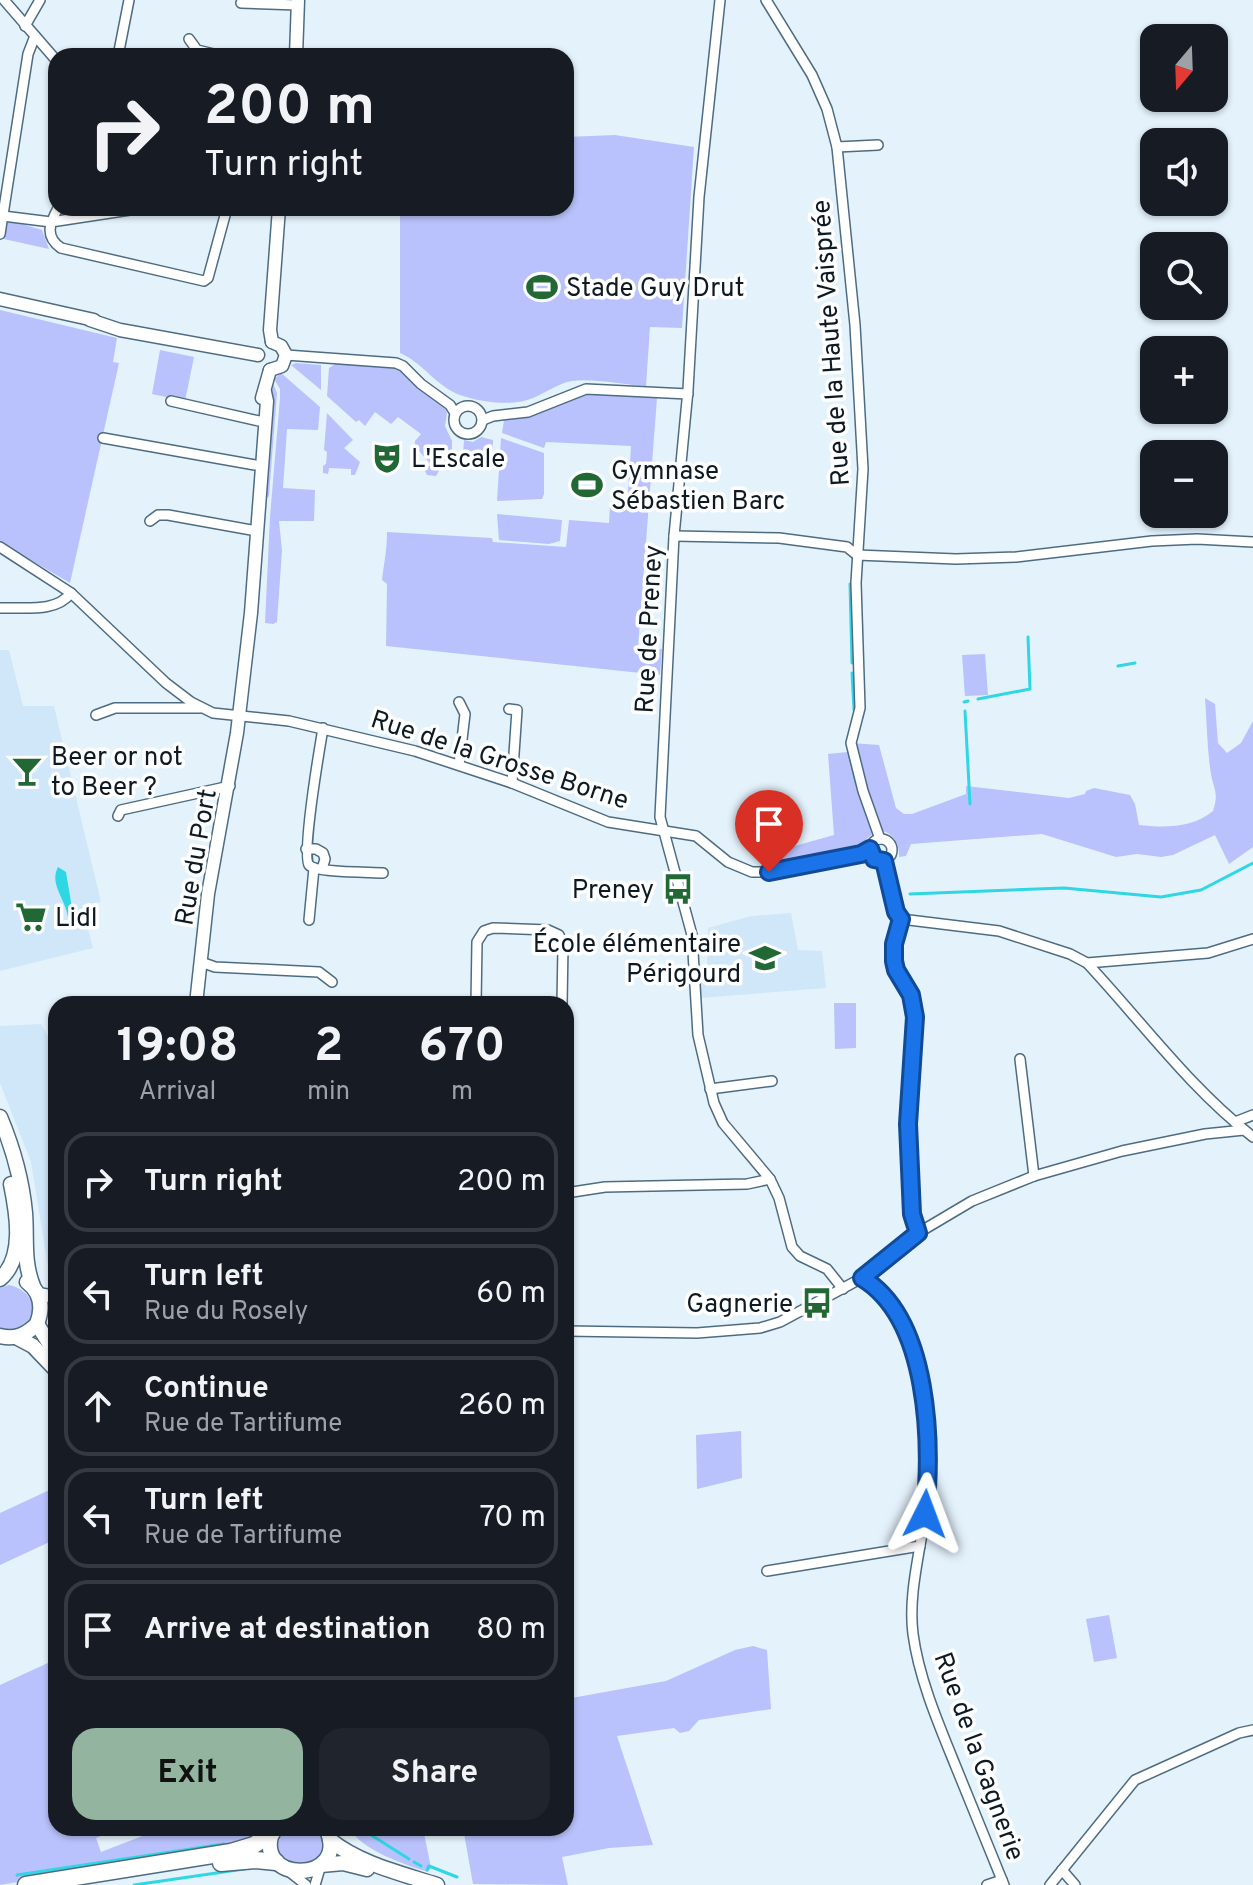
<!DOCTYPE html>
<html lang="en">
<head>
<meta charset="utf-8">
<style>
	:root { --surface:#171b24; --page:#20242c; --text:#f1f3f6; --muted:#9ea1a6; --line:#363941; --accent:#93b49f }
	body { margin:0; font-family:Overpass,sans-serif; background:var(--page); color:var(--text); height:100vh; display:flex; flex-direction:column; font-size:30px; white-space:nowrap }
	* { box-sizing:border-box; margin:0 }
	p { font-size:26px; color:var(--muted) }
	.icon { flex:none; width:44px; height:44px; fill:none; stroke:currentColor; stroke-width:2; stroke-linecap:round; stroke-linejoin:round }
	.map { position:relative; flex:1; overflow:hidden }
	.drawer { position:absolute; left:48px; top:996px; width:526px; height:840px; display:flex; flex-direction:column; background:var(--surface); border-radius:24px; box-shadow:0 2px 6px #0004 }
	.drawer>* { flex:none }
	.guide { position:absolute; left:48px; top:48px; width:526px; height:168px; border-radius:24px; box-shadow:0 2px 6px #0004; background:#171b24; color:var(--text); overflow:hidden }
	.needle { width:52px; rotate:199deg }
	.fabs { position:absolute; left:1140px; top:24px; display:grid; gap:16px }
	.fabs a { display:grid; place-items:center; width:88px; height:88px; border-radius:16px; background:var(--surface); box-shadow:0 2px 6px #0004; font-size:40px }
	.pin { position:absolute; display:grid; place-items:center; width:68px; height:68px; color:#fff; margin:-82px -34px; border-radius:50% 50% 50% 0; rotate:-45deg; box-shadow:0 0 8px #0007 }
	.pin .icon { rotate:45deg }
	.me { position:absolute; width:88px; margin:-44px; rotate:3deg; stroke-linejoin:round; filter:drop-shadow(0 0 6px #0008) }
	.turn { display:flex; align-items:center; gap:28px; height:168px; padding:0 24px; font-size:36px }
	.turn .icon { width:104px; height:104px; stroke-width:2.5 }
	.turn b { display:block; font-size:56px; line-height:68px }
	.eta { display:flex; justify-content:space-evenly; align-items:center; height:136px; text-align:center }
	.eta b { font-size:48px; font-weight:700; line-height:56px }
	.cta { display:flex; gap:16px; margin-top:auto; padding:16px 24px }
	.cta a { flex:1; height:92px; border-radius:24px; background:var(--accent); color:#111; font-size:32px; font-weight:700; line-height:92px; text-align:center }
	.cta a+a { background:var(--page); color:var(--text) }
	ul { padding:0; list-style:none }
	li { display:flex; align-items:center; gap:24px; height:100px; margin:0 16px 12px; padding:0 8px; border:4px solid var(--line); border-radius:24px }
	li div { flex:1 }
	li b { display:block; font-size:30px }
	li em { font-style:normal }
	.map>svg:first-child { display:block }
</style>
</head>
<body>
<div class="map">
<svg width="1253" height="1885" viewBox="0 0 1253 1885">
	<rect width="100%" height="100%" fill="#e4f2fc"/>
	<!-- built -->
	<g fill="#cfe7f9">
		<polygon points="0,650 9,650 23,706 54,706 101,902 82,905 93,948 0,971"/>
		<polygon points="791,913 798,950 822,951 826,988 700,998 700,966 707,965 708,928 751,916"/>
		<polygon points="41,1024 56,1051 56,1283 50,1279 31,1162 0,1083 0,1026"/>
	</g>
	<!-- green -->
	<g fill="#b9c2fc">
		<path d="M615,135L694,147L682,328L650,327L646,386C624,385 593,378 572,381C559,383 545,393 533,398C512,407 480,402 460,395C436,386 423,363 400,353V208H566V137Z"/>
		<polygon points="12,221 42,230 49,249 4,239 7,223"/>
		<polygon points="0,310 117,338 113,362 119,363 70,583 0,542"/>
		<polygon points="160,350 194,357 185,401 152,394"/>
		<polygon points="296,363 321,365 321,390 291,365"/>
		<polygon points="337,363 396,367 445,408 447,413 445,426 452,441 452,449 436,476 427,475 425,471 431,464 415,447 415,441 421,434 398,417 391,424 375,412 365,426 359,420 356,422 327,396 329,368"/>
		<polygon points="281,373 320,407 318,430 287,429 283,488 315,490 314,521 279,521 282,551 277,622 273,624 265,623 270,517 280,398 280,389 274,379"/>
		<polygon points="273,383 277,393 269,496 264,501 269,388"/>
		<path d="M587,392L657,398L638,647L662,649L660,675L386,646L387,584L382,580C384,563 387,550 387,532L492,538L493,542L566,547L569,520L609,523L610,506L627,507L631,446L546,442L544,448L502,433L504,420L536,413Z"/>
		<polygon points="327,413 353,440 344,448 360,462 355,475 351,475 351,469 329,468 328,474 323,473 323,466 326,464 327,452 324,450"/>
		<polygon points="481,437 493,440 492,455 463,454 464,440 473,442"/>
		<polygon points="501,438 544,453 544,494 542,499 497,501"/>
		<polygon points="497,514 562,520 560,541 549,544 499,540"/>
		<polygon points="985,654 988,695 965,696 962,655"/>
		<path d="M1205,698L1215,704L1218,743L1227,753L1241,743L1253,721V847L1229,864L1215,835L1173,855L1161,857L1137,854L1116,857L1042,834L911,844L906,856L899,857C900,842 891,831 877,830L862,843L846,850L768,864L766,854L834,835L828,754L848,752L851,743L879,745L896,808L904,814H912L966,794V786L1069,798L1085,794L1086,791L1094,788L1130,795L1135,804L1139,825C1164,828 1193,828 1213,811C1219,792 1214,791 1211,774C1207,750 1207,723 1205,698Z"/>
		<polygon points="834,1003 856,1003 856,1048 835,1049"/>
		<path d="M9,1285C47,1294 37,1338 0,1329V1288Z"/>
		<polygon points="741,1431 742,1478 697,1489 696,1435"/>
		<polygon points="56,1487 56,1539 0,1565 0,1513"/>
		<polygon points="1109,1615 1117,1658 1094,1662 1086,1619"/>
		<polygon points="753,1646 767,1650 771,1709 699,1720 689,1731 680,1733 674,1728 617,1736 653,1845 609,1848 562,1857 568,1885 473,1884 463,1828 566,1828 566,1699 666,1681 735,1650"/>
		<path d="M50,1662L56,1674V1828H115L116,1830L96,1838L101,1852L163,1828H261C255,1838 245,1841 234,1844L0,1885V1685Z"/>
		<path d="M284,1828H318C352,1878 248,1873 284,1828Z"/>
		<path d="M350,1828H365L373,1836L409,1828H423L431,1868L428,1872C406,1865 360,1850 350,1828Z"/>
	</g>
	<!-- water -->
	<path fill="#2fd6e4" d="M58,867L66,872L74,920L68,917C65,898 49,884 58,867Z"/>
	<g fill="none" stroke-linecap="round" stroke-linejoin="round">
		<!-- stream -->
		<g stroke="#2fd6e4" stroke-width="3">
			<polyline points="850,584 852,663"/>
			<polyline points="1118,666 1135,663"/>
			<polyline points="852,673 854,710"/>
			<polyline points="978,699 1030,689 1028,637"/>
			<polyline points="964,702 968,701"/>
			<polyline points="965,711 970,804"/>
			<polyline points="848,747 856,782"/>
			<polyline points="910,894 1064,888 1161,897 1201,890 1253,863"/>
			<polyline points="360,1828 409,1859"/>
			<polyline points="414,1862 421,1866"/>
			<polyline points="427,1870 429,1866 457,1877"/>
			<polyline points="17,1875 224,1844"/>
			<polyline points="134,1885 244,1869"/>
		</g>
		<defs>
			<g id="street">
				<polyline points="4,0 56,60"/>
				<polyline points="720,0 699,197 688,390 674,536 660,817 692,935 698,1035 714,1103 723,1123 770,1179 779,1198 792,1247 800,1256 827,1269 843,1289"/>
				<polyline points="766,0 812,75 827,109 837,147 855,325 863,469 856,583 860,708 851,743 863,791 880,839"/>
				<polyline points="241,3 298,5"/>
				<polyline points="25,26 40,0"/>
				<polyline points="189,39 197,50 222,56"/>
				<polyline points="118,56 129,0"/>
				<polyline points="837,147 878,145"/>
				<path d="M58,208C50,223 44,236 61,248L204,281L208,278L227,208"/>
				<polyline points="3,216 51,222 143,208"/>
				<polyline points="0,234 28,54 35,36"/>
				<polyline points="286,355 396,363 403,366 421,384 450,405 455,413"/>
				<polyline points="171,401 259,421"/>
				<circle cx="468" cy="420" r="14"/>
				<polyline points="483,420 493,416 528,412 586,389 688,394"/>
				<polyline points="103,438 255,465"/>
				<polyline points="150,521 158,515 168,515 257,531"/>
				<polyline points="674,536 779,538 847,547 857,555 956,559 1016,557 1152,541 1197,539 1253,542"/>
				<polyline points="0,547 71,593 166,683 191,702 213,713 289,721 415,751 512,783 608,822 696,836 728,862 752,872 769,872 861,854 870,849"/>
				<path d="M0,608C24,607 56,613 71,593"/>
				<polyline points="509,709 517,710 512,783"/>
				<polyline points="96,715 115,708 200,708"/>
				<path d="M323,728C320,746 301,856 309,865C316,873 370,872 383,873"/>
				<polyline points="459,765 465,714 459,702"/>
				<polyline points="118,816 121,810 230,786"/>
				<circle cx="881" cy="850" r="11"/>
				<polyline points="306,849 316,849 323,853 325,859 322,869"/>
				<polyline points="884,861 896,912 901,919 999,931 1070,954 1087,963 1208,953 1253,939"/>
				<polyline points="901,919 896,934 894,961 896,970 911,995 915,1017 908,1124 913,1221 918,1233"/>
				<polyline points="309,920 314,868"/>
				<polyline points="201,962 215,967 319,972 332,982"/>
				<path d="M1087,963C1142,1022 1189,1087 1253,1137"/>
				<polyline points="476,1004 477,942 484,931 493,928 548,930 559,935 563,946 562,1004"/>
				<polyline points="1020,1059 1034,1176"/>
				<polyline points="710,1089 772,1081"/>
				<polyline points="1235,1122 1253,1115"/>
				<polyline points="566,1193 605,1187 747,1184 770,1179"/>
				<path d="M862,1278C927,1316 934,1447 925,1514C920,1553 908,1595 913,1634C919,1679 939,1725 956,1767C972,1806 988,1846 1004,1885"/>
				<polyline points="566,1331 697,1333 760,1328 780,1322 862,1278 918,1233 972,1201 1034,1176 1122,1151 1205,1134 1244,1130"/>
				<polyline points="767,1571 920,1546"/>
				<polyline points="1062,1870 1075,1885"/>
				<polyline points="291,1873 306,1885"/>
				<polyline points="315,1885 321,1865"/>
				<polyline points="987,1885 1002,1880"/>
				<polyline points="1050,1885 1135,1780 1239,1733 1253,1730"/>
			</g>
			<g id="secondary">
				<polyline points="296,56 298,0"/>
				<polyline points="0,299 94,320"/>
				<polyline points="90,320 120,330 258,355"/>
				<polyline points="272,342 270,330 279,208"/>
				<polyline points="270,370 282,366 286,355 281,346 272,342"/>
				<polyline points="262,398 270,370"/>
				<polyline points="196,1004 208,894 237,733 251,613 267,401 265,392"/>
				<polyline points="38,1294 56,1297"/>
			</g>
			<g id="primary">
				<path d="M0,1117C13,1148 22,1180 25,1213C27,1239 23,1261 33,1286"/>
				<path d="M0,1279C25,1258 17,1213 11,1184"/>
				<polyline points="37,1324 56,1354"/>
				<path d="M0,1336C15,1340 26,1335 37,1324C43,1308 42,1293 27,1282"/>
				<polyline points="16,1337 33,1346 56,1370"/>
				<path d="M274,1828C248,1885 353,1885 326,1828"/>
				<path d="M330,1840C360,1864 400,1873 437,1885"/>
				<polyline points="321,1865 343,1863 367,1869"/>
			</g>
			<g id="highway">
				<polyline points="221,1863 256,1860 276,1862"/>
				<polyline points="26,1885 231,1852 254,1845 272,1833"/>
			</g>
		</defs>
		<!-- street casing -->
		<use href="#street" stroke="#4e6c81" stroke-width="12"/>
		<!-- secondary casing -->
		<use href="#secondary" stroke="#4e6c81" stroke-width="15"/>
		<!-- primary casing -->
		<use href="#primary" stroke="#4e6c81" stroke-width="17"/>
		<!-- highway casing -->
		<use href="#highway" stroke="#4e6c81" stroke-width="19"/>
		<!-- street -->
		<use href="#street" stroke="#fff" stroke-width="9"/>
		<!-- secondary -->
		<use href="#secondary" stroke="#fff" stroke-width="12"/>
		<!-- primary -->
		<use href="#primary" stroke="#fff" stroke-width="14"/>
		<!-- highway -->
		<use href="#highway" stroke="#fff" stroke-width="16"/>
	</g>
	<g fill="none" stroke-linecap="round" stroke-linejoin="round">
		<defs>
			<path id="route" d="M769,872L861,854L870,849L874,859L884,861L896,912L901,919L894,944V961L896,970L911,995L915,1017L908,1124L912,1214L918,1233L862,1278C930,1319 932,1444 925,1514"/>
		</defs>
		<!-- route casing -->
		<use href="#route" stroke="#114b97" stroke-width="20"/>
		<!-- route -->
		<use href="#route" stroke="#1a73e8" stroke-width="14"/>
	</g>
	<!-- icons -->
	<defs>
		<symbol id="stadium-bare" viewBox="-9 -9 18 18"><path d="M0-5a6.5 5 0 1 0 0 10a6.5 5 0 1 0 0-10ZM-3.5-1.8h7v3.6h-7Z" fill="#216834" stroke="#fff" stroke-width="2.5" paint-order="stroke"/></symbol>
		<symbol id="theatre-bare" viewBox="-9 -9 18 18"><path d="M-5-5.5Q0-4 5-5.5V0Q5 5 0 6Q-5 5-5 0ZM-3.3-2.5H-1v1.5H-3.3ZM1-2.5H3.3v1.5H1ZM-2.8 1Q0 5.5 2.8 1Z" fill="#216834" stroke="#fff" stroke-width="2.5" paint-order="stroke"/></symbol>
		<symbol id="bar-bare" viewBox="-9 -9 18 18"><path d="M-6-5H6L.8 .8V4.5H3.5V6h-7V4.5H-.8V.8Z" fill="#216834" stroke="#fff" stroke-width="2.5" paint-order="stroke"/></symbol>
		<symbol id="bus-bare" viewBox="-9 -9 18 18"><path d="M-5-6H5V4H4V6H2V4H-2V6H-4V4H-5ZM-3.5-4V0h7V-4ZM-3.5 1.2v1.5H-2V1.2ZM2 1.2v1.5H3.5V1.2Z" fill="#216834" stroke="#fff" stroke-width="2.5" paint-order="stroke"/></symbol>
		<symbol id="supermarket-bare" viewBox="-9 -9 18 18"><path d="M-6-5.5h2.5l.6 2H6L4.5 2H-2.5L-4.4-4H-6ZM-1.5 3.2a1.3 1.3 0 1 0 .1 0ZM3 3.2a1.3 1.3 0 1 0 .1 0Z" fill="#216834" stroke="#fff" stroke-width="2.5" paint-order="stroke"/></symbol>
		<symbol id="school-bare" viewBox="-9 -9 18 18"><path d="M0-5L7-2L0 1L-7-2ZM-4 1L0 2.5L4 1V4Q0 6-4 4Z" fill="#216834" stroke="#fff" stroke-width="2.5" paint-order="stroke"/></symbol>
	</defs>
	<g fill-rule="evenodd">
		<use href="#stadium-bare" x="520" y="265" width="44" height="44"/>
		<use href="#theatre-bare" x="365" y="436" width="44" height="44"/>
		<use href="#stadium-bare" x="565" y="463" width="44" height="44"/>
		<use href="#bar-bare" x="5" y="749" width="44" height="44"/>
		<use href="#bus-bare" x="656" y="867" width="44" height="44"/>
		<use href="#supermarket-bare" x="9" y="895" width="44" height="44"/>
		<use href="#school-bare" x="743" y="936" width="44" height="44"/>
		<use href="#bus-bare" x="795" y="1281" width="44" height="44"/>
	</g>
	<g text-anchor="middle" stroke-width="7" stroke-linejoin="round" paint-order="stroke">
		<!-- poi labels -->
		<g font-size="26" fill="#0e1a23" stroke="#fff" text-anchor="start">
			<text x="566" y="296">Stade Guy Drut</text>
			<text x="411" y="467">L'Escale</text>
			<text x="611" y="479">Gymnase<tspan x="611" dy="30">Sébastien Barc</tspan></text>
			<text x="51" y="765">Beer or not<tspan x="51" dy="30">to Beer ?</tspan></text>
			<text x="654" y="898" text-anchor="end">Preney</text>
			<text x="55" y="926">Lidl</text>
			<text x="741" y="952" text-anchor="end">École élémentaire<tspan x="741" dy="30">Périgourd</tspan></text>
			<text x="793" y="1312" text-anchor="end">Gagnerie</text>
		</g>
		<!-- street labels -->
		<g font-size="26" fill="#0e1a23" stroke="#fff">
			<text transform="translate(830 343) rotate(-94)" y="9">Rue de la Haute Vaisprée</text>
			<text transform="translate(648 629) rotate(-87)" y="9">Rue de Preney</text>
			<text transform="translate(500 759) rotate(18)" y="9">Rue de la Grosse Borne</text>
			<text transform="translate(195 857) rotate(-80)" y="9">Rue du Port</text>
			<text transform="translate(980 1756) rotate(70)" y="9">Rue de la Gagnerie</text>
		</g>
	</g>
</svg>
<div class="fabs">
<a><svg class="needle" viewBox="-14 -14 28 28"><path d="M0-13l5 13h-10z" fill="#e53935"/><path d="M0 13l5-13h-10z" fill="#9ea1a6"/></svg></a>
<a><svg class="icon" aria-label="sound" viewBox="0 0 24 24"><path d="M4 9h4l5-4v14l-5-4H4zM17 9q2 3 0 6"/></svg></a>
<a><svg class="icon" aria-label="search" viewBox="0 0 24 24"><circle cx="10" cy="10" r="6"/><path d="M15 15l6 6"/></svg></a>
<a>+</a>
<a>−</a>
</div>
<div class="pin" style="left:769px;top:872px;background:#d93025"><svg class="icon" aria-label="arrive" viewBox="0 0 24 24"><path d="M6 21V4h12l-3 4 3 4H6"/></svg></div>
<svg class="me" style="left:925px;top:1514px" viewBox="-20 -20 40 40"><path d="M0-17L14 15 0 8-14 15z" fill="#1a73e8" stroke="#fff" stroke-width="4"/></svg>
<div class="guide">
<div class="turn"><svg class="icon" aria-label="right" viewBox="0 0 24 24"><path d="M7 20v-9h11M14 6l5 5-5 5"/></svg><div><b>200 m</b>Turn right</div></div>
</div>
<section class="drawer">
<div class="eta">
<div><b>19:08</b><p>Arrival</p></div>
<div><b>2</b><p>min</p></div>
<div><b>670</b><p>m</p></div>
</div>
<ul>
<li><svg class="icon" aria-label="right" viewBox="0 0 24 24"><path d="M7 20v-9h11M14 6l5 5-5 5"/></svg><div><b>Turn right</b></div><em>200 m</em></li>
<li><svg class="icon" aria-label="left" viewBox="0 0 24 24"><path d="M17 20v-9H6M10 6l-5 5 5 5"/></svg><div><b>Turn left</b><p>Rue du Rosely</p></div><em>60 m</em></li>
<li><svg class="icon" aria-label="ahead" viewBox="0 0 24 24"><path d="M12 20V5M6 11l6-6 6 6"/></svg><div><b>Continue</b><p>Rue de Tartifume</p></div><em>260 m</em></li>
<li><svg class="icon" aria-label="left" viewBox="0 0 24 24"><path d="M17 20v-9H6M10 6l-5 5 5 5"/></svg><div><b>Turn left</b><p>Rue de Tartifume</p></div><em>70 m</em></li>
<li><svg class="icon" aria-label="arrive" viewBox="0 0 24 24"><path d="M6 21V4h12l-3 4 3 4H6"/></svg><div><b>Arrive at destination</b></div><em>80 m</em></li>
</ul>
<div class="cta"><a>Exit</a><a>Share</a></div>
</section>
</div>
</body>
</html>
